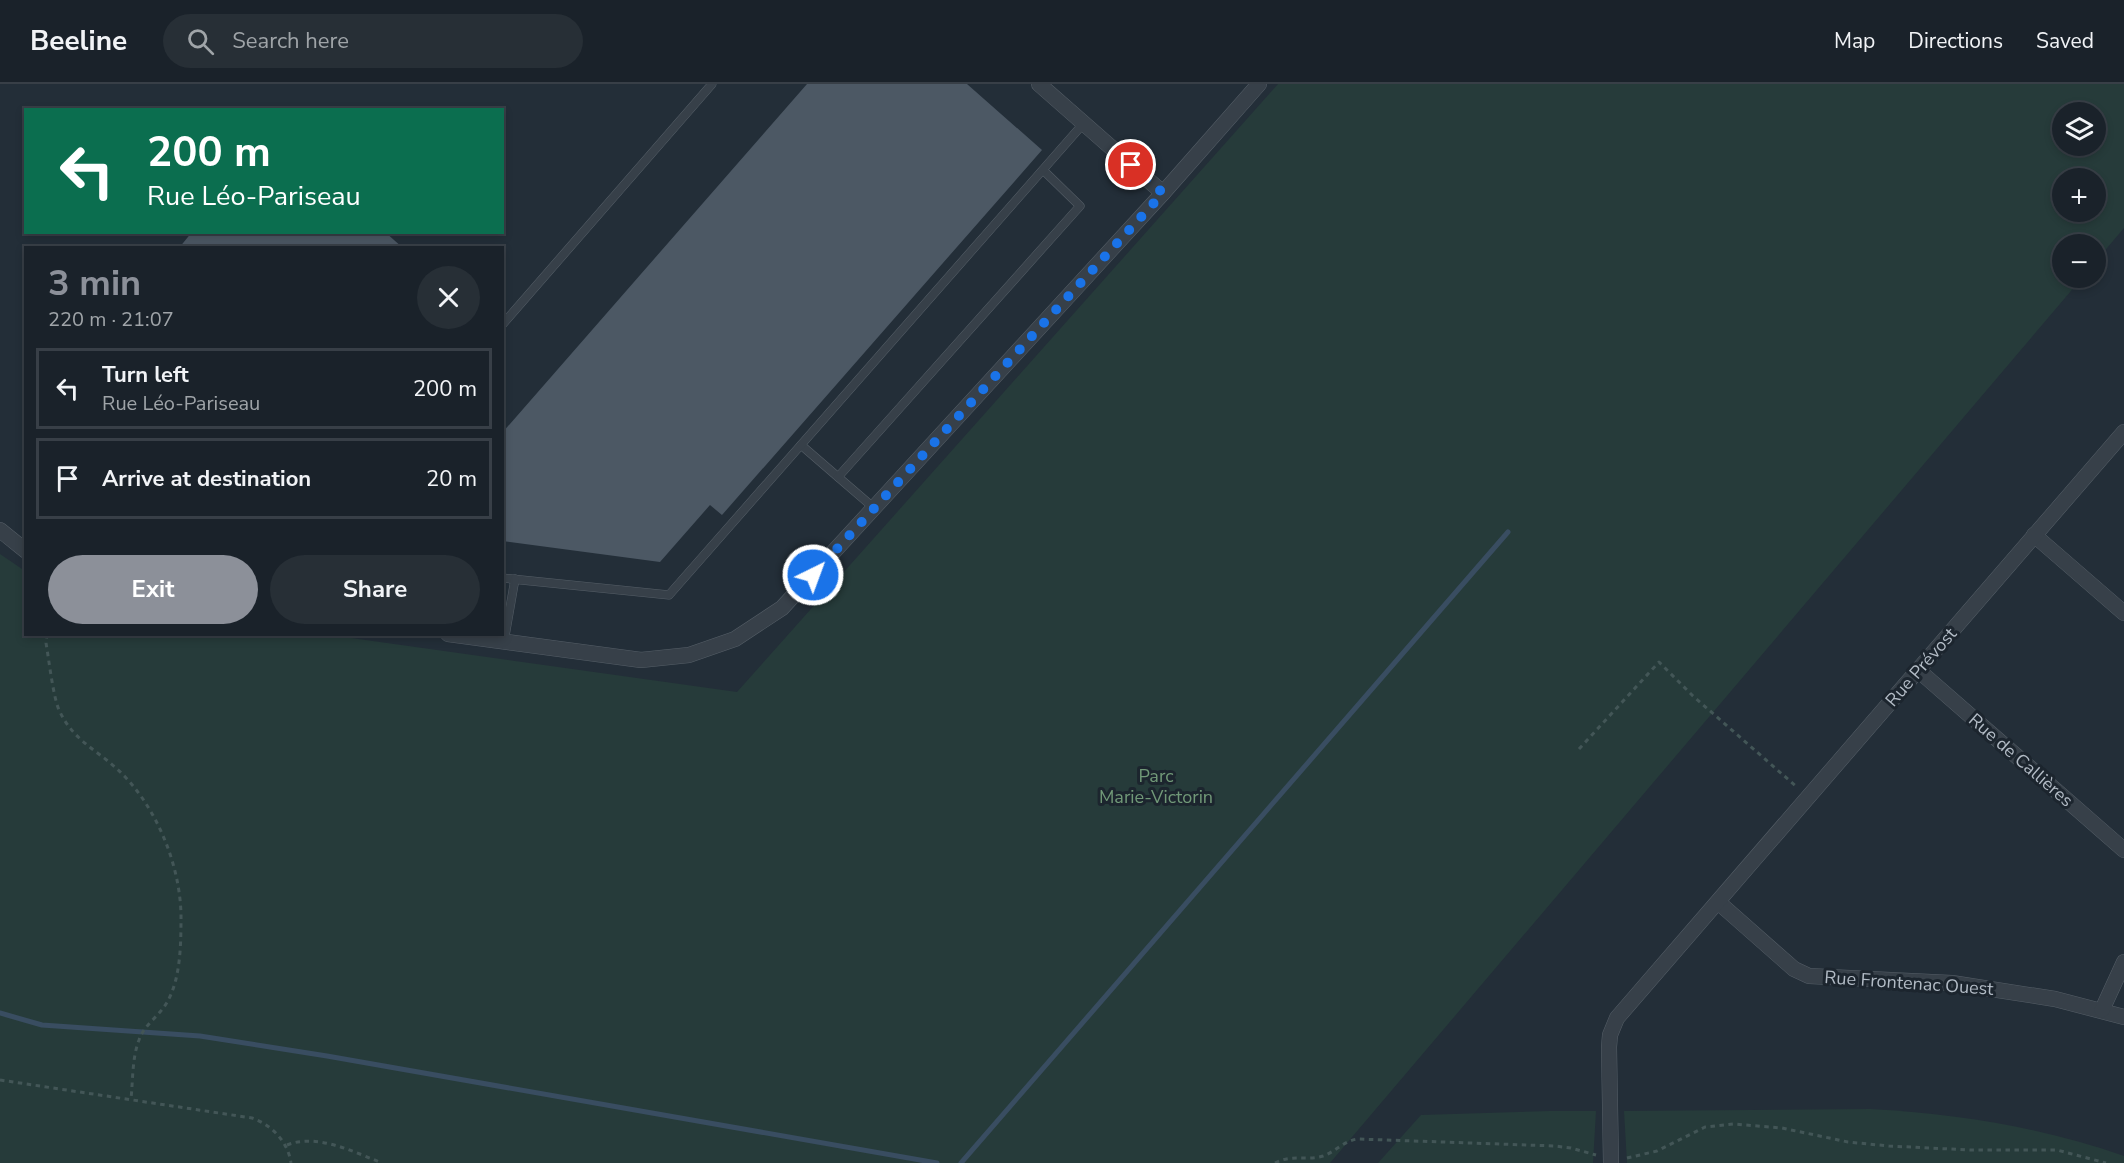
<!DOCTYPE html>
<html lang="en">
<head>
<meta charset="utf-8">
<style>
	:root { --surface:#1a222a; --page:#272f36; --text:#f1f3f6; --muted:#9fa4a8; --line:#383f47; --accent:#8c9099 }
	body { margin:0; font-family:"Nunito Sans",sans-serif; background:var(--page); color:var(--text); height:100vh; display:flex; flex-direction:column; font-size:22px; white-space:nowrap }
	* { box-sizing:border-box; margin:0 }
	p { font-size:20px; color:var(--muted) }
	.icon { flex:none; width:33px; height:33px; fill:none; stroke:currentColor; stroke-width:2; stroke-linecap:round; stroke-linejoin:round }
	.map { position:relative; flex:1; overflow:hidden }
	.drawer { position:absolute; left:24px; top:162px; width:480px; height:390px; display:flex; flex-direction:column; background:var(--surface); border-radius:0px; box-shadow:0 3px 9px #0003,0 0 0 2px var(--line) }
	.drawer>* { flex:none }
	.guide { position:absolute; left:24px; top:24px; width:480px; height:126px; border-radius:0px; box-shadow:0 3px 9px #0003,0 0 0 2px var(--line); background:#0b6e4f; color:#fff; overflow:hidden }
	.controls { position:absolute; left:2052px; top:18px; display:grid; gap:12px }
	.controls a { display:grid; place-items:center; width:54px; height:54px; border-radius:50%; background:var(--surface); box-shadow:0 3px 9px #0003,0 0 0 2px var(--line); font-size:30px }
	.pin { position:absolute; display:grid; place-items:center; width:51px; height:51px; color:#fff; margin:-26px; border:3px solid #fff; border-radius:50%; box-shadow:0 2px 6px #0007 }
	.me { position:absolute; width:66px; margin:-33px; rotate:42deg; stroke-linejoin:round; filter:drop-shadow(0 0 4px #0008) }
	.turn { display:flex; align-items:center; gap:21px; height:126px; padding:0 24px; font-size:27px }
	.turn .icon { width:78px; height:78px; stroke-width:2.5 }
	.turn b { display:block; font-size:42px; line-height:51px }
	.round { display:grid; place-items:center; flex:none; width:63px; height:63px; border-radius:32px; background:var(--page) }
	.headline { display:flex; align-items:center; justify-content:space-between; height:102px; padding:0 24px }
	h1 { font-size:36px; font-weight:700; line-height:45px; color:var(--accent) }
	.button { display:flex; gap:12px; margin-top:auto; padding:12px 24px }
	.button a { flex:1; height:69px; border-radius:36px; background:var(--accent); color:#fff; font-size:24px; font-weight:700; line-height:69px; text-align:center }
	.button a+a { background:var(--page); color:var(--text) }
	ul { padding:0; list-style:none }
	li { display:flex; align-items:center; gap:18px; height:81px; margin:0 12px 9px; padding:0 12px; border:3px solid var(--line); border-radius:0px }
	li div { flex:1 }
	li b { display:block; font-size:22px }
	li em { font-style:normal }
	header { display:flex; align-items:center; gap:36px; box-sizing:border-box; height:84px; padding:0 30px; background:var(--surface); border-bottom:2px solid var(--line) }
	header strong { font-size:28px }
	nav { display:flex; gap:33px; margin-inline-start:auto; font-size:21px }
	.search { width:420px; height:54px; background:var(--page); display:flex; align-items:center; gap:15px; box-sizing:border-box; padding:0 21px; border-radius:33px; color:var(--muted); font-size:22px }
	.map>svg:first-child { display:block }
</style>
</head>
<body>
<header>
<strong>Beeline</strong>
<div class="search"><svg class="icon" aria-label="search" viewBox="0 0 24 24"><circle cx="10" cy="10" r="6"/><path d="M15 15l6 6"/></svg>Search here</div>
<nav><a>Map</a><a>Directions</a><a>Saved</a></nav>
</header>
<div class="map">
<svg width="2124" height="1079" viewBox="0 0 2124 1079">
	<rect width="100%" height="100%" fill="#232e38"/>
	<!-- green -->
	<g fill="#263b3a" fill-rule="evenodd">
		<path d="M1278,0H2124V144L2096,177V160H2062V194H2082L1330,1079H0V470L25,487L26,550L330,551L737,608ZM2062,28H2096V62H2062ZM2096,94V128H2062V94Z"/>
		<path d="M1870,1025C1958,1030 2041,1043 2124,1072V1079H1627L1624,1027Z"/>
		<polygon points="1550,1027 1596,1027 1593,1079 1378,1079 1421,1031"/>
	</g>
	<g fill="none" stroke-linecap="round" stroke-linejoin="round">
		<!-- stream -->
		<g stroke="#394d61" stroke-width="5">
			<polyline points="0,929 42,941 200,952 327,972 937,1079"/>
			<polyline points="961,1079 1508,448"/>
		</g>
	</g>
	<!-- building -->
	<g fill="#4c5864">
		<polygon points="807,0 967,0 1042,66 722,431 710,421 660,478 502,457 502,349"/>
		<polygon points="192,148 385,148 403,164 179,164"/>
	</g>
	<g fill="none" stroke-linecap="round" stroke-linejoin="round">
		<defs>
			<g id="lane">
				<polyline points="502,241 712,0"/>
				<polyline points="801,361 838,393"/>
				<polyline points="874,424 838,393 1080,122 1043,86"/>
				<polyline points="502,494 669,511 1083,40"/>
				<polyline points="504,558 515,495"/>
			</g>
			<g id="street">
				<polyline points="1039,0 1163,109"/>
				<polyline points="0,446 26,467"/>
				<polyline points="2034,451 2124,529"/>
				<polyline points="448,550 641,576 689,571 735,555 782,524 1163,109 1259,0"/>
				<polyline points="1918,586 2124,766"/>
				<polyline points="1718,818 1794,885 1809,892 1952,899 2055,915 2124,933"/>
				<polyline points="2102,926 2124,878"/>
				<polyline points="1611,1079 1609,963 1610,951 1617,934 2124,348"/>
			</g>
		</defs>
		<!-- lane casing -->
		<use href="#lane" stroke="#555e67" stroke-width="9"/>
		<!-- street casing -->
		<use href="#street" stroke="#555e67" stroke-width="16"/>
		<!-- path -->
		<g stroke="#435657" stroke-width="3" stroke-dasharray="4.5 4.5" stroke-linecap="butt">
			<path d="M47,550L46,559C49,576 53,612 59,626C73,656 94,664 116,684C155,719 180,779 181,831C181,859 181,896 166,920C158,933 144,941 139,956C132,974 133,996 131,1015"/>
			<polyline points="1579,665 1659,578 1693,612 1798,704"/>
			<path d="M0,996L252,1034C272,1041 288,1058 291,1079"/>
			<path d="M287,1061C317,1049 354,1068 382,1079"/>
			<polyline points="1627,1074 1657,1067 1705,1043 1733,1040 1782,1044 1848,1058 1889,1062 1970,1066 2057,1066 2106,1079"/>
			<path d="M1275,1079C1291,1070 1307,1077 1323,1072C1335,1068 1345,1056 1358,1055L1555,1062L1571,1064L1596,1071"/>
		</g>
		<!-- lane -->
		<use href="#lane" stroke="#374049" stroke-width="8"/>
		<!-- street -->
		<use href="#street" stroke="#374049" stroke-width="15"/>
	</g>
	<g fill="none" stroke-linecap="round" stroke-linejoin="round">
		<!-- route -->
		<polyline stroke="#1a73e8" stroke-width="10" stroke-dasharray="0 18" points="813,491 1163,109 1131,81"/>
	</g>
	<g text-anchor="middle" stroke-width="6" stroke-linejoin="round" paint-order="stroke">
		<!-- street labels -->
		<g font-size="18" fill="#b2bbc5" stroke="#1c252e">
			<text transform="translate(1921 583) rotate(-49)" y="6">Rue Prévost</text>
			<text transform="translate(2021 676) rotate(41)" y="6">Rue de Callières</text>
			<text transform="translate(1909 899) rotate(4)" y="6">Rue Frontenac Ouest</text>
		</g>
		<!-- park labels -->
		<g font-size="18" fill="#719978" stroke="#1c252e">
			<text x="1156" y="698">Parc<tspan x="1156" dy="21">Marie-Victorin</tspan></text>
		</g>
	</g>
</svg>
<div class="controls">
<a><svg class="icon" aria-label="layers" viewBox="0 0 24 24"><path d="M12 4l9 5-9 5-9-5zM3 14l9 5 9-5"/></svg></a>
<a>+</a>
<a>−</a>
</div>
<div class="pin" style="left:1131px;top:81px;background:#d93025"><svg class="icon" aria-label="arrive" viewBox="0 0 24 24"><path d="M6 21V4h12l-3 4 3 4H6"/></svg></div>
<svg class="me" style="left:813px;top:491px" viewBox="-20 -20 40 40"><circle r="17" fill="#1a73e8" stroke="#fff" stroke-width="3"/><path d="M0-11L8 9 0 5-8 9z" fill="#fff"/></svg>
<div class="guide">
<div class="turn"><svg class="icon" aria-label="left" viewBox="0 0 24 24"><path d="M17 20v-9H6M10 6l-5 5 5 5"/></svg><div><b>200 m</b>Rue Léo-Pariseau</div></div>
</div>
<section class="drawer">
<div class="headline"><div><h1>3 min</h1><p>220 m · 21:07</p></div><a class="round"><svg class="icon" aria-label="close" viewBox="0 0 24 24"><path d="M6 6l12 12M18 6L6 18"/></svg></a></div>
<ul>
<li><svg class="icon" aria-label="left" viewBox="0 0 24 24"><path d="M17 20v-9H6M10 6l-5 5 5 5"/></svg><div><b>Turn left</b><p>Rue Léo-Pariseau</p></div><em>200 m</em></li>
<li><svg class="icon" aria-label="arrive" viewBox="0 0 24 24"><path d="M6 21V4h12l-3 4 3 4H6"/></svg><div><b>Arrive at destination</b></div><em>20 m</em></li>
</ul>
<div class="button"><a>Exit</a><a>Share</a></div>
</section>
</div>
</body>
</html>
